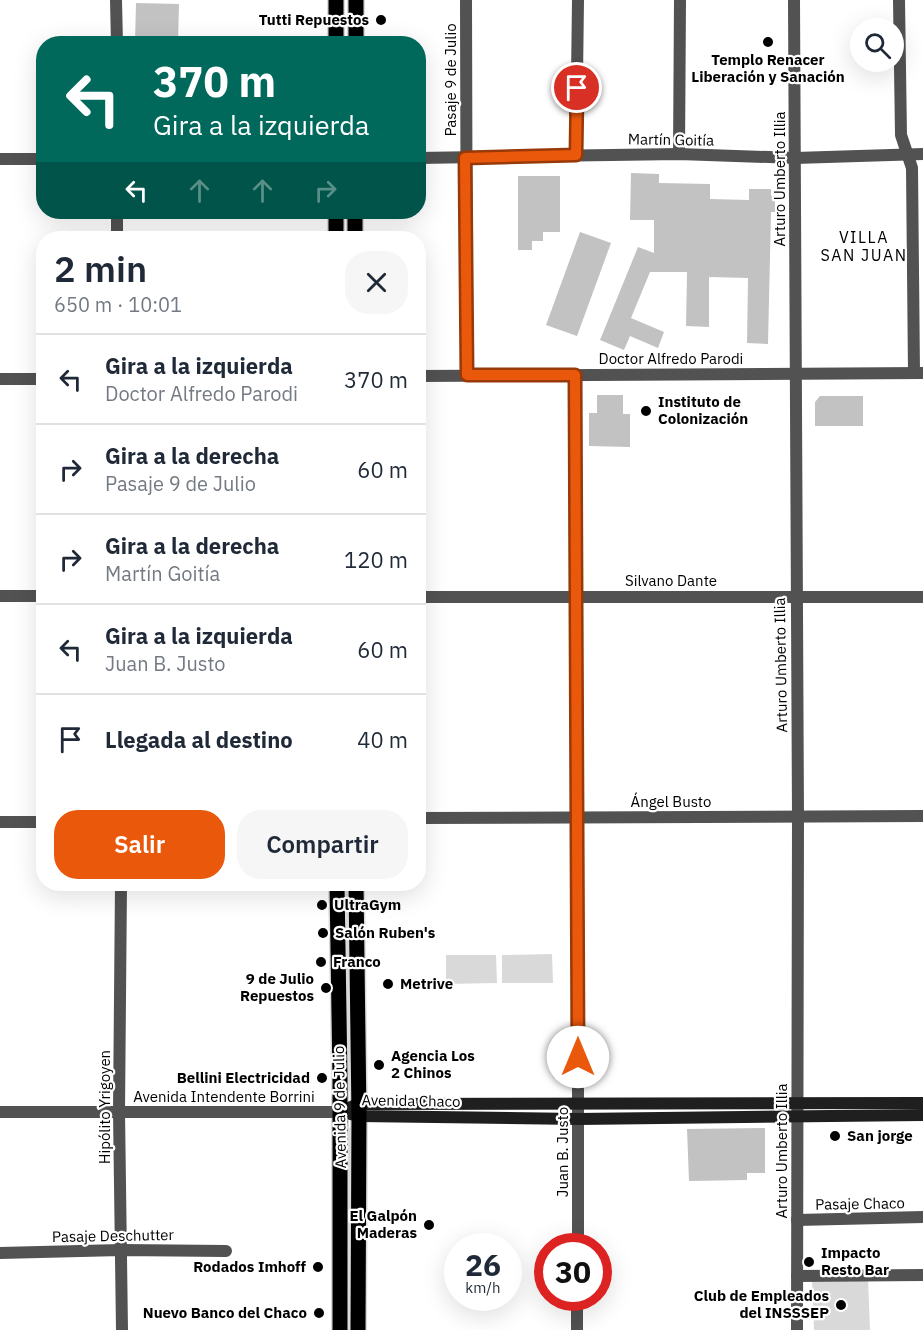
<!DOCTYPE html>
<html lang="es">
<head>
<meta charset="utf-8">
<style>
	:root { --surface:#fff; --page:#f6f6f7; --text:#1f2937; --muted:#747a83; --line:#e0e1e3; --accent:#ea580c }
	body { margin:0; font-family:"IBM Plex Sans",sans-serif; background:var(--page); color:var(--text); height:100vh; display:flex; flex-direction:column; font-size:22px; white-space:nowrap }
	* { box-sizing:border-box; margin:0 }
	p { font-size:20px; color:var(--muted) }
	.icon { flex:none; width:33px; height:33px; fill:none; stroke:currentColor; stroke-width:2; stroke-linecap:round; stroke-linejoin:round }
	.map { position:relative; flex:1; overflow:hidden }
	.panel { position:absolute; left:36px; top:231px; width:390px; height:660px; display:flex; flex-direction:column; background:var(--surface); border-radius:24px; box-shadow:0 6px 24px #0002 }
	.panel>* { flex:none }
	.guide { position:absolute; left:36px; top:36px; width:390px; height:183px; border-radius:24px; box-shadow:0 6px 24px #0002; background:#00695c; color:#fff; overflow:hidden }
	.buttons { position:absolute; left:850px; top:18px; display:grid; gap:12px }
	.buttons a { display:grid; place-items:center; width:54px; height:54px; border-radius:50%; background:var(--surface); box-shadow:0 6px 24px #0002; font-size:30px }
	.speed { position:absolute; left:444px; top:1233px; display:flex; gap:12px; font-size:30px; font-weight:700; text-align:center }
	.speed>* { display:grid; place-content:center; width:78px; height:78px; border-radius:50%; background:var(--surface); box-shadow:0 6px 24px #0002; line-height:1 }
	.speed small { font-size:15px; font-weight:400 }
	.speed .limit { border:9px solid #d22; background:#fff; color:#111 }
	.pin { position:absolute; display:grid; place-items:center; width:51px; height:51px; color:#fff; margin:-26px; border:3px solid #fff; border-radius:50%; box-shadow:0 2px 6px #0007 }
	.me { position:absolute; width:66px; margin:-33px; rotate:0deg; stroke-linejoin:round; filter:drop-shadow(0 0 4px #0008) }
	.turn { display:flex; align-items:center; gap:21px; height:126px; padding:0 18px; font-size:27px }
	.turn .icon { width:78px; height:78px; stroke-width:2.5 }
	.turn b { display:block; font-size:42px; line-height:51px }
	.lanes { display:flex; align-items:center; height:57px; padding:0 18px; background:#0003; justify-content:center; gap:30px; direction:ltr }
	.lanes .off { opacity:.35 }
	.round { display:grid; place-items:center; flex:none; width:63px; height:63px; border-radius:24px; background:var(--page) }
	.headline { display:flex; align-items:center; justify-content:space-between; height:102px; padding:0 18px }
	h1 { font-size:36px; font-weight:600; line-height:45px }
	.cta { display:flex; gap:12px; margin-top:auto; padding:12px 18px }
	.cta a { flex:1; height:69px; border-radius:24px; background:var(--accent); color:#fff; font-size:24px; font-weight:600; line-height:69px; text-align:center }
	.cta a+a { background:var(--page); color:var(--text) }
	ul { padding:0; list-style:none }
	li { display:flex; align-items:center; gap:18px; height:90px; padding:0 18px; border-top:2px solid var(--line) }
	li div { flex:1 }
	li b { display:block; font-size:22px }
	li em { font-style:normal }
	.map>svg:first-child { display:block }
</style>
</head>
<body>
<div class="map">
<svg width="923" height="1330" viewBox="0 0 923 1330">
	<rect width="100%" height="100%" fill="#fff"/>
	<!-- green -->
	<g fill="#d9d9d9">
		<polygon points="344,884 351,884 352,1091 344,1091"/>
		<polygon points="552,954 553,983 502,983 502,955"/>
		<polygon points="446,955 496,955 497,983 446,984"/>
		<polygon points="345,1128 354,1128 353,1330 344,1330"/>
		<polygon points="868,1279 870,1330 814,1330 812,1280"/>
	</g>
	<!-- building -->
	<g fill="#c2c2c2">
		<polygon points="136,3 179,4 178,44 135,44"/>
		<polygon points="631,173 659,174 659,183 710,184 710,199 749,200 749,189 771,189 771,196 775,196 775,212 771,212 768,344 747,343 748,278 709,277 709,327 686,326 687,272 650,272 631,318 664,332 658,348 630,336 624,350 600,340 638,247 654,253 654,220 630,220"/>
		<polygon points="518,176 560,176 560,232 543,232 543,241 532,241 532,250 518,250"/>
		<polygon points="580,232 611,243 577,336 546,325"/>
		<polygon points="597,395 623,395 623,414 630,414 630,447 589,446 589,413 597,413"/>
		<polygon points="820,396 863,396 863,426 815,426 815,402"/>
		<polygon points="765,1128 765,1173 747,1173 747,1180 689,1181 687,1129"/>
	</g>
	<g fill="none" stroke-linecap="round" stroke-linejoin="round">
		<defs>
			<g id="primary">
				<polyline points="336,0 336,44"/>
				<polyline points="356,44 356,0"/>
				<polyline points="336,238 336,212"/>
				<polyline points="355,238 355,212"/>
				<polyline points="337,884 340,1079 340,1330"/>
				<polyline points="356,884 359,1116 358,1330"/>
			</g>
		</defs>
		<!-- primary casing -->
		<use href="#primary" stroke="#dbdbdb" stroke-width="18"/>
		<!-- minor -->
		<g stroke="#525252" stroke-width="12">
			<polyline points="116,0 117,44"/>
			<polyline points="466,0 467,375"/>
			<polyline points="794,0 798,817 797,1330"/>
			<polyline points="899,0 901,135 912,168 914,373"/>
			<polyline points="679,154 680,0"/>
			<polyline points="576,155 578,0"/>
			<polyline points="418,158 679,154 795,158 923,154"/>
			<polyline points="117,238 117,212"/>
			<polyline points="575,375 578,818 578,1246"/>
			<polyline points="418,376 923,373"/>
			<polyline points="0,379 44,379"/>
			<polyline points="0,596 44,596"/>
			<polyline points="418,597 923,597"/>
			<polyline points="418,818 923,816"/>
			<polyline points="0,822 44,822"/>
			<polyline points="121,884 119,1112 122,1330"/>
			<polyline points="0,1112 340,1112"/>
			<polyline points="797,1220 923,1217"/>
			<polyline points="0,1253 121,1250 226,1251"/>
			<polyline points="797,1276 923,1275"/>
			<polyline points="577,1330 577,1298"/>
		</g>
		<!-- tertiary -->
		<polyline stroke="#525252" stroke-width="12" points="0,159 44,159"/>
		<!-- secondary -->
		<g stroke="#1f1f1f" stroke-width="12">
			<polyline points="340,1112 358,1104 923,1103"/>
			<polyline points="350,1114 359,1116 578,1119 923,1115"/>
		</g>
		<!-- primary -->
		<use href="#primary" stroke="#000" stroke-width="15"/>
	</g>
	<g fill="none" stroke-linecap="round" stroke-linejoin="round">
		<defs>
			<polyline id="route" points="577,88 576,155 465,158 467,375 575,375 578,1057"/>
		</defs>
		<!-- route casing -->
		<use href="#route" stroke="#983908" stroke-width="15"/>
		<!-- route -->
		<use href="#route" stroke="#ea580c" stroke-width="10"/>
	</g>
	<!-- markers -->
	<g fill="#000" stroke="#fff" stroke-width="2">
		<circle cx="381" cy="20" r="6"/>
		<circle cx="768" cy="42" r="6"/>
		<circle cx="646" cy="411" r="6"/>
		<circle cx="322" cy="905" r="6"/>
		<circle cx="323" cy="933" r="6"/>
		<circle cx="321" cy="962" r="6"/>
		<circle cx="388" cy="984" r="6"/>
		<circle cx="326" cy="988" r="6"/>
		<circle cx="379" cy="1065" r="6"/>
		<circle cx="322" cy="1078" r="6"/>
		<circle cx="835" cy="1136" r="6"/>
		<circle cx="429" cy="1225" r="6"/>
		<circle cx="809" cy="1262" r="6"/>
		<circle cx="318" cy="1267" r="6"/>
		<circle cx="841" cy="1305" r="6"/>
		<circle cx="319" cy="1313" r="6"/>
	</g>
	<g text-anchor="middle" stroke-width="4.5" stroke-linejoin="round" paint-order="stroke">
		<!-- poi labels -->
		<g font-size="15" font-weight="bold" fill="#000" stroke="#fff" text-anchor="start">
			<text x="369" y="25" text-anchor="end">Tutti Repuestos</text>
			<text x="768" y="65" text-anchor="middle">Templo Renacer<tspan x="768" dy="17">Liberación y Sanación</tspan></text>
			<text x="658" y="407">Instituto de<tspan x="658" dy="17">Colonización</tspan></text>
			<text x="334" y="910">UltraGym</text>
			<text x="335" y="938">Salón Ruben's</text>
			<text x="333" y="967">Franco</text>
			<text x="314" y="984" text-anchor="end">9 de Julio<tspan x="314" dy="17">Repuestos</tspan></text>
			<text x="400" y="989">Metrive</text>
			<text x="391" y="1061">Agencia Los<tspan x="391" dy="17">2 Chinos</tspan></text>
			<text x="310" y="1083" text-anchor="end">Bellini Electricidad</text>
			<text x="847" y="1141">San jorge</text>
			<text x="417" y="1221" text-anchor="end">El Galpón<tspan x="417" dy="17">Maderas</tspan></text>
			<text x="821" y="1258">Impacto<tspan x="821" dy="17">Resto Bar</tspan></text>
			<text x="306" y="1272" text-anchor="end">Rodados Imhoff</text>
			<text x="829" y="1301" text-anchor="end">Club de Empleados<tspan x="829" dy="17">del INSSSEP</tspan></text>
			<text x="307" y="1318" text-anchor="end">Nuevo Banco del Chaco</text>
		</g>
		<!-- street labels -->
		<g font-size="15" fill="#000" stroke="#fff">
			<text transform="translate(451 80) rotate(-90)" y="5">Pasaje 9 de Julio</text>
			<text transform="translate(671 140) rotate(1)" y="5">Martín Goitía</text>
			<text transform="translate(780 179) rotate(-90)" y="5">Arturo Umberto Illia</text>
			<text x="671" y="364">Doctor Alfredo Parodi</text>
			<text x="671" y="586">Silvano Dante</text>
			<text transform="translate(781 665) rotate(-91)" y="5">Arturo Umberto Illia</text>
			<text x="671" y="807">Ángel Busto</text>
			<text x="224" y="1102">Avenida Intendente Borrini</text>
			<text transform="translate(411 1101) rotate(1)" y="5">Avenida Chaco</text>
			<text transform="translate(105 1107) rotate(-90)" y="5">Hipólito Yrigoyen</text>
			<text transform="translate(340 1107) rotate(-91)" y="5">Avenida 9 de Julio</text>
			<text transform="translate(782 1151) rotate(-90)" y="5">Arturo Umberto Illia</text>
			<text transform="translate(563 1152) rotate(-90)" y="5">Juan B. Justo</text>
			<text transform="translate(860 1204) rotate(-1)" y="5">Pasaje Chaco</text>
			<text transform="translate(113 1236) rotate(-1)" y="5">Pasaje Deschutter</text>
		</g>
		<!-- neighbourhood labels -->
		<g font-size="16" letter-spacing="1.5" fill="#000" stroke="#fff">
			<text x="864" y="243">VILLA<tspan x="864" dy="18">SAN JUAN</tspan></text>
		</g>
	</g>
</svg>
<div class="buttons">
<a><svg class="icon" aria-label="search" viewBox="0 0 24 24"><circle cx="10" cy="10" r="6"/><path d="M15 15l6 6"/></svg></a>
</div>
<div class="speed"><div>26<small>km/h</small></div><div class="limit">30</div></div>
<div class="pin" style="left:577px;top:88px;background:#d93025"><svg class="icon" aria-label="arrive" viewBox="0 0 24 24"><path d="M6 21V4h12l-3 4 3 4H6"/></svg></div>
<svg class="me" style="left:578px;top:1057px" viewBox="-20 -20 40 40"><circle r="19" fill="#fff"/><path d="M0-13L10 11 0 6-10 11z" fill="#ea580c"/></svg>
<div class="guide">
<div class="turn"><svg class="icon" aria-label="left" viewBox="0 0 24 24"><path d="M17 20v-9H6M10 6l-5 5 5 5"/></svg><div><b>370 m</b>Gira a la izquierda</div></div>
<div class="lanes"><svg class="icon" aria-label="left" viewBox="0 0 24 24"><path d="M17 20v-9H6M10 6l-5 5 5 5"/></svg><svg class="icon off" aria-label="ahead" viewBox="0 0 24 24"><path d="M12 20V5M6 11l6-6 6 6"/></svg><svg class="icon off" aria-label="ahead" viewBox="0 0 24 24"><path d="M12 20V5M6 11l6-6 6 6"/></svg><svg class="icon off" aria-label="right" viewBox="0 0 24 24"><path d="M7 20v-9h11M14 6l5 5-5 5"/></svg></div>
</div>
<section class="panel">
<div class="headline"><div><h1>2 min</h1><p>650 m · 10:01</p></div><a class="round"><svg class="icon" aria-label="close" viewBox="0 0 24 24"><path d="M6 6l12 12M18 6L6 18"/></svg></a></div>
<ul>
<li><svg class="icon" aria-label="left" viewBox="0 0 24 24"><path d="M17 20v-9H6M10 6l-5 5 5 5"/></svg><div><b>Gira a la izquierda</b><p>Doctor Alfredo Parodi</p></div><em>370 m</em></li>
<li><svg class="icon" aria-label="right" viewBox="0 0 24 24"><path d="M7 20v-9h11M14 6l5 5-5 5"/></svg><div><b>Gira a la derecha</b><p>Pasaje 9 de Julio</p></div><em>60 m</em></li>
<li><svg class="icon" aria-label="right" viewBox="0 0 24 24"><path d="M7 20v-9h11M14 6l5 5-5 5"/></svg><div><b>Gira a la derecha</b><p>Martín Goitía</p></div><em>120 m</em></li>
<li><svg class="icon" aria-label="left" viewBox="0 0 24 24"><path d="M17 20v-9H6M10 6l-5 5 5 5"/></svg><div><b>Gira a la izquierda</b><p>Juan B. Justo</p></div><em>60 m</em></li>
<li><svg class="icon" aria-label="arrive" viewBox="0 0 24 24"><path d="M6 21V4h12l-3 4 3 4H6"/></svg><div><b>Llegada al destino</b></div><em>40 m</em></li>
</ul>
<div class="cta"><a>Salir</a><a>Compartir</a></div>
</section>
</div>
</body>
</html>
